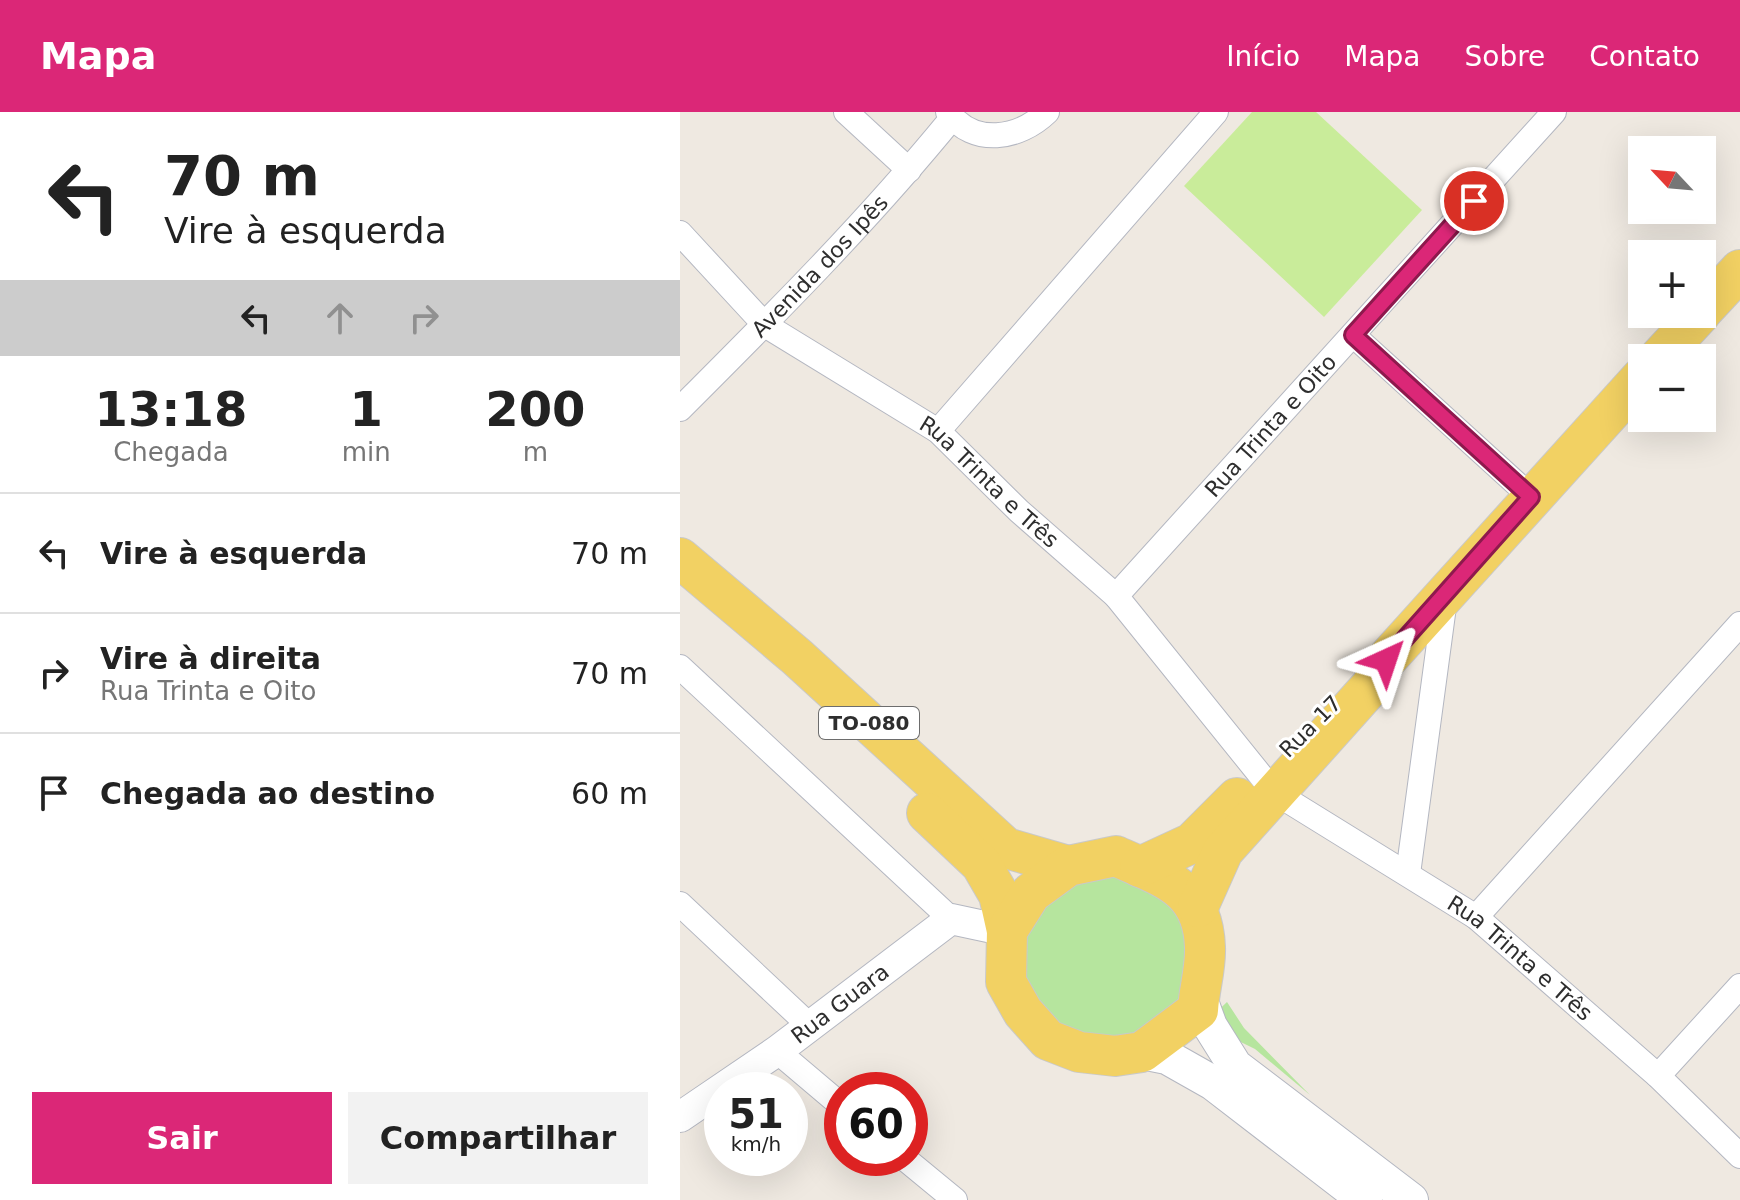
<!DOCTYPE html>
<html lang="pt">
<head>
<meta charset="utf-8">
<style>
	:root { --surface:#fff; --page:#f2f2f2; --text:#222; --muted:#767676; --line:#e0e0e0; --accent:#db2777 }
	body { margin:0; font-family:"DejaVu Sans",sans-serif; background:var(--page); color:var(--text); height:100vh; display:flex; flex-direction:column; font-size:30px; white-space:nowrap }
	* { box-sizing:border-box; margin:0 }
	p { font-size:26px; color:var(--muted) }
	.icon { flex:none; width:44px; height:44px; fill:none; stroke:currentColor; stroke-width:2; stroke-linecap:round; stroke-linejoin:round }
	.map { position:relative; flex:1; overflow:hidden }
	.details { display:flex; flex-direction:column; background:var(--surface); width:680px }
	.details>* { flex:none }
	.banner { background:#fff; color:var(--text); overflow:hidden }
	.needle { width:52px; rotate:296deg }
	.tools { position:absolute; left:948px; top:24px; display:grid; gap:16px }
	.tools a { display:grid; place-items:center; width:88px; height:88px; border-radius:0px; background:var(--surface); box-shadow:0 8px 32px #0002; font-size:40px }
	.speed { position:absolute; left:24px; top:960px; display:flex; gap:16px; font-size:40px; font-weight:700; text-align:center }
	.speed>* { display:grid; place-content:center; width:104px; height:104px; border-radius:50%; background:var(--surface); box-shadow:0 8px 32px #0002; line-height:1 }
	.speed small { font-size:20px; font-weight:400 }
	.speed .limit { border:12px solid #d22; background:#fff; color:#111 }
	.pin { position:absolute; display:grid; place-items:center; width:68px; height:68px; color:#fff; margin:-34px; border:4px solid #fff; border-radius:50%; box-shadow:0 2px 8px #0007 }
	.me { position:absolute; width:88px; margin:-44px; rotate:42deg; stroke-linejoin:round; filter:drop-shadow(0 0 6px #0008) }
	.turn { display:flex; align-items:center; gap:28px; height:168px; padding:0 32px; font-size:36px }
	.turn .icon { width:104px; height:104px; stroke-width:2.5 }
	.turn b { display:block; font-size:56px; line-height:68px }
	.lanes { display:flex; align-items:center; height:76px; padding:0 32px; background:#0003; justify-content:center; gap:40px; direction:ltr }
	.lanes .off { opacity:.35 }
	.eta { display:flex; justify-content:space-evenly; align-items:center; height:136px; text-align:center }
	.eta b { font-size:48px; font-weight:800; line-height:56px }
	.action { display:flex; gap:16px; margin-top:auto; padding:16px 32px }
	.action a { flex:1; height:92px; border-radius:0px; background:var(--accent); color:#fff; font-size:32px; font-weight:800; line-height:92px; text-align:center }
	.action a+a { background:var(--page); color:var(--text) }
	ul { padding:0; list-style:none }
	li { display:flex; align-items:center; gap:24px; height:120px; padding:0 32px; border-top:2px solid var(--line) }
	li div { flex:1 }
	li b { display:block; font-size:30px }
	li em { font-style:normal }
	header { display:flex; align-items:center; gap:48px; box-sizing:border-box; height:112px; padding:0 40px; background:var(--accent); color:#fff }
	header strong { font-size:38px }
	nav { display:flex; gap:44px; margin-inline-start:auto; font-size:28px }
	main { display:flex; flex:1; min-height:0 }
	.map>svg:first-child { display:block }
</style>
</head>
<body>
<header>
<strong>Mapa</strong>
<nav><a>Início</a><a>Mapa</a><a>Sobre</a><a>Contato</a></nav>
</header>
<main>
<section class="details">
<div class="banner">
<div class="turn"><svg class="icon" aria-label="left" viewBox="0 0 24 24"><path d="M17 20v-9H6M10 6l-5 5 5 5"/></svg><div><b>70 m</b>Vire à esquerda</div></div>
<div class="lanes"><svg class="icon" aria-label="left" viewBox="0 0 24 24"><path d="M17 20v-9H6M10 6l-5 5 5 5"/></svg><svg class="icon off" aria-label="ahead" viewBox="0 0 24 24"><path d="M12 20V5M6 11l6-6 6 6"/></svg><svg class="icon off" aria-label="right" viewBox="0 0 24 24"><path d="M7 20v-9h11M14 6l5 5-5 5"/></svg></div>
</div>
<div class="eta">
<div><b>13:18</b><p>Chegada</p></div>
<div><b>1</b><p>min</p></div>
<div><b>200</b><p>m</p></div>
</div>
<ul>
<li><svg class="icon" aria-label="left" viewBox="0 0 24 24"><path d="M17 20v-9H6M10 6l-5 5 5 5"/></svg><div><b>Vire à esquerda</b></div><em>70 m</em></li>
<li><svg class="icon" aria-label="right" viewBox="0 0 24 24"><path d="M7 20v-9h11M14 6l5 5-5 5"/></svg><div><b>Vire à direita</b><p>Rua Trinta e Oito</p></div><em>70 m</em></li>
<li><svg class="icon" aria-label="arrive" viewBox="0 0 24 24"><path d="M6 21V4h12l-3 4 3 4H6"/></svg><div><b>Chegada ao destino</b></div><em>60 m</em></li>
</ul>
<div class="action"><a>Sair</a><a>Compartilhar</a></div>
</section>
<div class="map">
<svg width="1060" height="1088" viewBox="0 0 1060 1088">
	<rect width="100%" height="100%" fill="#efe9e1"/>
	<!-- green -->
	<g fill="#b6e59e">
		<circle cx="426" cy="846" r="83"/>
		<polygon points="547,890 564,916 630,983 575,937 524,912"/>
	</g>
	<!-- pitch -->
	<polygon fill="#c9ec9a" points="572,0 636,0 742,98 644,205 504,74"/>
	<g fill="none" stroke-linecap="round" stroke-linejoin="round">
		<defs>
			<g id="minor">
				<polyline points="166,0 229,58"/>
				<path d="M268,0C294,35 339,27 367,0"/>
				<path id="s1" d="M0,121L85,213L258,319L339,399L436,484L594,680L796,805L978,964L1060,1044"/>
				<polyline points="673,223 851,385"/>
				<path id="s2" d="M0,297C94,203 188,109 272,6"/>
				<polyline points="258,319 536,0"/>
				<path id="s3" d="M436,484L874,0"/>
				<polyline points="0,555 271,807"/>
				<polyline points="728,762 765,487"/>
				<polyline points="0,792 130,914"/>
				<polyline points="796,805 1060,512"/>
				<polyline points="97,939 162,994"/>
				<polyline points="978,964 1060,874"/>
				<polyline points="224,1046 275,1088"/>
			</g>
			<g id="tertiary">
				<path id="s4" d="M0,1005L97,939L271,807L327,819"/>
			</g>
			<g id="secondary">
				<polyline points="519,884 530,914 555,954 731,1088"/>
				<polyline points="462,940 487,945 533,971 685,1088"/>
			</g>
			<g id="primary">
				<polyline points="1022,199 1060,158"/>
				<polyline points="979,246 1020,202"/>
				<polyline points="0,446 117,545 326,736 388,754"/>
				<polyline points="247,701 301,752 319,783 327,819"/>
				<path d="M436,744C484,766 523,775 525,835C526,856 519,877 518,898L462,940L435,944L399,940L368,928L343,900L326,870L327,819L351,781L388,754Z"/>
				<polyline points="460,755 512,731 557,686"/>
				<polyline points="518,795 543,739 691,574 706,548 962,265"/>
			</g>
		</defs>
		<!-- minor casing -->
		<use href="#minor" stroke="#b4b7c1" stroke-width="26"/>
		<!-- tertiary casing -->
		<use href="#tertiary" stroke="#b4b7c1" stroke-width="32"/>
		<!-- secondary casing -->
		<use href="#secondary" stroke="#b4b7c1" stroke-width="36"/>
		<!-- primary casing -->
		<use href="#primary" stroke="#c9c9c9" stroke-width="42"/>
		<!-- minor -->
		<use href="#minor" stroke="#fff" stroke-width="24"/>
		<!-- tertiary -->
		<use href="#tertiary" stroke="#fff" stroke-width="30"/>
		<!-- secondary -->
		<use href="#secondary" stroke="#fff" stroke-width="34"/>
		<!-- primary -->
		<use href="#primary" stroke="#f2d163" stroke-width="40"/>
	</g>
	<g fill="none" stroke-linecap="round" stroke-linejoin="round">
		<defs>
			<polyline id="route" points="706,548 851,385 673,223 794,89"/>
		</defs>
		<!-- route casing -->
		<use href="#route" stroke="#8e194d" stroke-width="20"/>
		<!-- route -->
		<use href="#route" stroke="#db2777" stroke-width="14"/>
	</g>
	<g text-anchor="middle" stroke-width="6" stroke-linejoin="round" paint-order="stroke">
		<!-- shield labels -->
		<rect fill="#fff" stroke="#6d6d6d" stroke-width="2" x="139" y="595" width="100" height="32" rx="6"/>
		<g font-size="20" font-weight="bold" fill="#2e2e2e">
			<text x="189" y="618">TO-080</text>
		</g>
		<!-- street labels -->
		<g font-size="22" fill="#2e2e2e" stroke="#fff">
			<text dy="8" stroke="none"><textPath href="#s2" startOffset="200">Avenida dos Ipês</textPath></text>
			<text dy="8" stroke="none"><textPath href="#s3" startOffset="230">Rua Trinta e Oito</textPath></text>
			<text dy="8" stroke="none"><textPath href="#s1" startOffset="400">Rua Trinta e Três</textPath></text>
			<text transform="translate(630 614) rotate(-45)" y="8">Rua 17</text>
			<text dy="8" stroke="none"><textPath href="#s1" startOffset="1120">Rua Trinta e Três</textPath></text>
			<text dy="8" stroke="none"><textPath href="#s4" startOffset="196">Rua Guara</textPath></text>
		</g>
	</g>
</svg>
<div class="tools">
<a><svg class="needle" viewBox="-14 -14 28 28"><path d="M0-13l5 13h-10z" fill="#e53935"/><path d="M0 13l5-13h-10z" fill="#767676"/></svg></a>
<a>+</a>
<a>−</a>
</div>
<div class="speed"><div>51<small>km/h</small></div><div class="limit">60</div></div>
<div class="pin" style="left:794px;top:89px;background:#d93025"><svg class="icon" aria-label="arrive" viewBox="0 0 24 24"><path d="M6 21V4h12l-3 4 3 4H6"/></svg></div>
<svg class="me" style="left:706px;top:548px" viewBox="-20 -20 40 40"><path d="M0-17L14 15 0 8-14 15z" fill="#db2777" stroke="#fff" stroke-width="4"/></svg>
</div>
</main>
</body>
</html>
